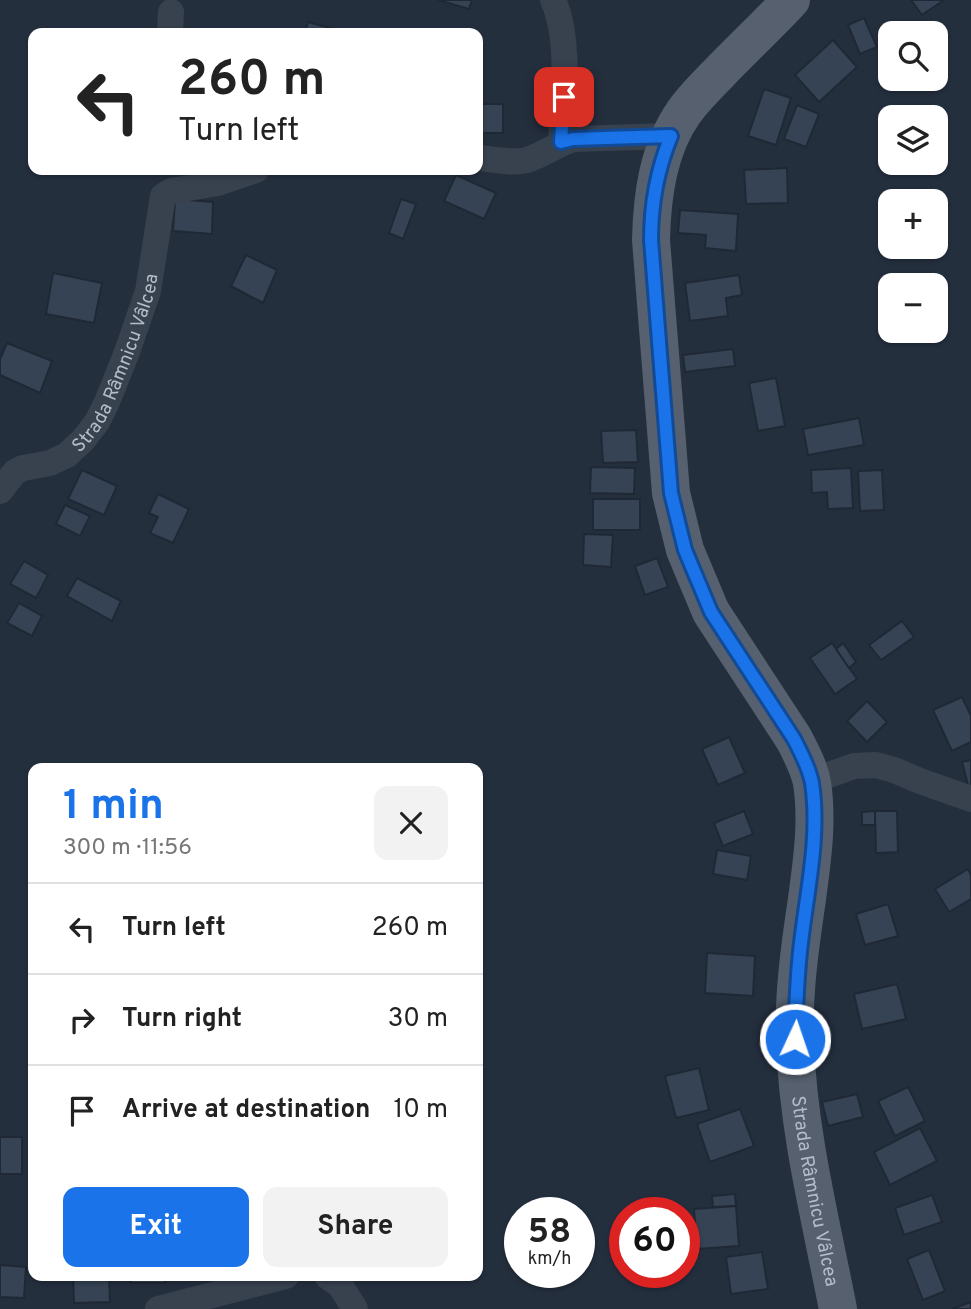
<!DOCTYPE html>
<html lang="en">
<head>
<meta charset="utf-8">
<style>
	:root { --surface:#fff; --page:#f2f2f2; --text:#222; --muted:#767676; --line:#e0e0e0; --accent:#1a73e8 }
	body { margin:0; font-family:Overpass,sans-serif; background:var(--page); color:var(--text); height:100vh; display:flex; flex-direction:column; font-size:26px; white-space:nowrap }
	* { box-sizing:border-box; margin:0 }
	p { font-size:23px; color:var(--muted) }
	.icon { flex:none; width:38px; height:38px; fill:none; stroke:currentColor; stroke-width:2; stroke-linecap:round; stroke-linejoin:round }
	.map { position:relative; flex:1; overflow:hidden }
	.panel { position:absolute; left:28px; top:763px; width:455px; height:518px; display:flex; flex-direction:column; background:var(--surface); border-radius:14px; box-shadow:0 2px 5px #0004 }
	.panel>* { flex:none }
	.top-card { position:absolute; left:28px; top:28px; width:455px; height:147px; border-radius:14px; box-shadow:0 2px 5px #0004; background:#fff; color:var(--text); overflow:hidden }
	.tools { position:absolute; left:878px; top:21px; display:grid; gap:14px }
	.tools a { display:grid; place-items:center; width:70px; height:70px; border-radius:14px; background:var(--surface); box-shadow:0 2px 5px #0004; font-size:35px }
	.speed { position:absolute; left:504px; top:1197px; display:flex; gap:14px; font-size:35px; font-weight:700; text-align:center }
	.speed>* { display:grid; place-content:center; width:91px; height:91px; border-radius:50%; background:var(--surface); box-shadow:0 2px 5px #0004; line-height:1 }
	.speed small { font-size:18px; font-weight:400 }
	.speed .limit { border:10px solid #d22; background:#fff; color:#111 }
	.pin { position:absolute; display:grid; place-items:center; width:60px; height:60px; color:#fff; margin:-30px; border-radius:14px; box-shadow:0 4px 10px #0006 }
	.me { position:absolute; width:77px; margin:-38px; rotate:3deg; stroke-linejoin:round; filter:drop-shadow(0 0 5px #0008) }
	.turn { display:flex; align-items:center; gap:24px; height:147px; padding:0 35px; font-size:32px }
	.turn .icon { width:91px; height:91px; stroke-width:2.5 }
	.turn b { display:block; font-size:49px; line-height:60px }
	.round { display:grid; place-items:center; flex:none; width:74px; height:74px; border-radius:14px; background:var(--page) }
	.headline { display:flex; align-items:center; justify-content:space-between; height:119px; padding:0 35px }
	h1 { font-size:42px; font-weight:700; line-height:52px; color:var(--accent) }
	.cta { display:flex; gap:14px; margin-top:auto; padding:14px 35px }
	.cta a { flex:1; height:80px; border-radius:14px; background:var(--accent); color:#fff; font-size:28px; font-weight:700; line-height:80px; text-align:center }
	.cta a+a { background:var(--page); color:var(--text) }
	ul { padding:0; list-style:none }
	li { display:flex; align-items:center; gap:21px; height:91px; padding:0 35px; border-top:2px solid var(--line) }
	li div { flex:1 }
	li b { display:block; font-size:26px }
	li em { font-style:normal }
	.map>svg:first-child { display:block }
</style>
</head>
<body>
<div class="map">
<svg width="971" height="1309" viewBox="0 0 971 1309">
	<rect width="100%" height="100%" fill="#242f3e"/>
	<!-- building -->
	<g fill="#364354" stroke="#1f2835" stroke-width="2">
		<polygon points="438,0 472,0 469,9"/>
		<polygon points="911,0 944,0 922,15"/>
		<polygon points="864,18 877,47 860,54 848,25"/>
		<polygon points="308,22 349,33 305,33"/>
		<polygon points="833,40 857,67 819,102 795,75"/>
		<polygon points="764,89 791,98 776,145 748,136"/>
		<rect x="478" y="104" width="25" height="29"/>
		<polygon points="797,105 819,114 806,147 784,139"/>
		<polygon points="787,168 788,203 746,204 744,170"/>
		<polygon points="456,175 496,193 484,219 444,201"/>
		<polygon points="175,199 213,202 212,234 173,231"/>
		<polygon points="401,199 416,204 403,239 389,233"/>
		<polygon points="680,210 738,214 736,251 705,248 706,235 678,233"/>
		<polygon points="246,255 277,270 263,303 231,286"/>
		<polygon points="53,273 102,283 94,323 46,314"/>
		<polygon points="739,275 742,295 726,298 728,316 690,321 685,283"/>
		<polygon points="7,343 52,361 40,393 0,375 0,359"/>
		<polygon points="733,349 735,366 685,372 683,355"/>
		<polygon points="776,378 785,426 758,431 749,383"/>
		<polygon points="859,418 864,445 808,455 803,429"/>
		<polygon points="636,430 638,462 603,463 601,431"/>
		<polygon points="591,467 635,468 634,494 590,493"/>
		<polygon points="851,468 853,508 828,509 827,492 812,493 811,470"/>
		<polygon points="82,470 117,486 104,515 68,499"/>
		<polygon points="882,470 884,510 860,511 858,471"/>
		<polygon points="158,494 189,509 173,543 150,533 158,517 149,513"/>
		<rect x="593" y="499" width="47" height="31"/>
		<polygon points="65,505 90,516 80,536 56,524"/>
		<polygon points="584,534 613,535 611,567 583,565"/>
		<polygon points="657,558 668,587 645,595 635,566"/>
		<polygon points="24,561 48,575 36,598 10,584"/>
		<polygon points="77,578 121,601 112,621 67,596"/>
		<polygon points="19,603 42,616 32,636 7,623"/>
		<polygon points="902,621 914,637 881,660 869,645"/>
		<polygon points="832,643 857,679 835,694 810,658"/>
		<polygon points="843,643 856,662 849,668 836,649"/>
		<polygon points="962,697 971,716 971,742 952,751 933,710"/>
		<polygon points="867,701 887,722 867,742 847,721"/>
		<polygon points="729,737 745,773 718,785 702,749"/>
		<polygon points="971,760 971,789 969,789 962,762"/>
		<polygon points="744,811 753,834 723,846 714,823"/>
		<polygon points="875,811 875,825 862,825 862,812"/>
		<polygon points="875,811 897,811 898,852 876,853"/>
		<polygon points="717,850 751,856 747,880 713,874"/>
		<polygon points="968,869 971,875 971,899 949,912 935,889"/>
		<polygon points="888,904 898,936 865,945 856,914"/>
		<polygon points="707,953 755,956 753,996 705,993"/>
		<polygon points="897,984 906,1019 862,1029 854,994"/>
		<polygon points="699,1068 709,1110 676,1118 665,1076"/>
		<polygon points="908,1087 925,1121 895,1136 878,1101"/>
		<polygon points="857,1094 863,1117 828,1126 822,1102"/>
		<polygon points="740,1109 754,1146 710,1162 697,1124"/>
		<polygon points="920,1128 937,1161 890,1185 874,1152"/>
		<rect x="0" y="1137" width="22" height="37"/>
		<polygon points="735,1194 736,1206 713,1207 712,1196"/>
		<polygon points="932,1195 942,1222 904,1235 895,1208"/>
		<polygon points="736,1206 739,1246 697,1249 694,1209"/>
		<polygon points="929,1250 945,1291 923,1300 907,1259"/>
		<polygon points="762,1252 768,1289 731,1294 726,1257"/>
		<polygon points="0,1265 26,1267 24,1298 0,1297"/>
		<polygon points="73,1276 109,1276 110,1302 74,1303"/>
		<polygon points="131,1276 164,1276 165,1283 131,1283"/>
		<polygon points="971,1302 971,1309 952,1309"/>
	</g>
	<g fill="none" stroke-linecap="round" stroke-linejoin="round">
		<!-- street -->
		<g stroke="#38414e" stroke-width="26">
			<path d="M553,0C571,39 563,100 561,142"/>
			<polyline points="170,33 171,12"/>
			<path d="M478,158C494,159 512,164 527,160C543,155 557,144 573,139L671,136"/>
			<path id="s1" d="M0,491L15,472L23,468L50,463L67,455L83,440L97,422L107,402L127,352L148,291L163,196L171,191L218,183L256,170"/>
			<polyline points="812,781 854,766 876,765 894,770 920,781 971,799"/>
			<polyline points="327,1276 340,1285 355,1309"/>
			<polyline points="158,1309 286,1276"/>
		</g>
		<!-- primary -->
		<path stroke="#56606e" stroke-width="38" id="s2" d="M791,0C768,25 743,48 719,73C707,85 694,98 684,112C658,149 652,196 651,240L671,493L685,550L711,612L794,739C801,753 809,767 812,783C818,821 812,861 807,899C800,946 793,995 795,1042C798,1132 821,1221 838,1309"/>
	</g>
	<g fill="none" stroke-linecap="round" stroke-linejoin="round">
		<defs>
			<path id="route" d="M564,97L561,142L573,139L671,136C657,170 651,203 651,240L671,493L685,550L711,612L794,739C801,753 809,767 812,783C820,836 807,891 801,943C797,975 796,1007 795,1039"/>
		</defs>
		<!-- route casing -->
		<use href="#route" stroke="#114b97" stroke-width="18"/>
		<!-- route -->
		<use href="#route" stroke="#1a73e8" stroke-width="12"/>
	</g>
	<g text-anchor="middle" stroke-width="7" stroke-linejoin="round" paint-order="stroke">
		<!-- street labels -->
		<g font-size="19" fill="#b4bcc9" stroke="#1d2633">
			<text dy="7" stroke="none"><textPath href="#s1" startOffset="186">Strada Râmnicu Vâlcea</textPath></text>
			<text dy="7" stroke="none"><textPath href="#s2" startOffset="1279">Strada Râmnicu Vâlcea</textPath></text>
		</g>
	</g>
</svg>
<div class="tools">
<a><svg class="icon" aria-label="search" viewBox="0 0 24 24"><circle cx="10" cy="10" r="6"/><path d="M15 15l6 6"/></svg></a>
<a><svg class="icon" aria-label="layers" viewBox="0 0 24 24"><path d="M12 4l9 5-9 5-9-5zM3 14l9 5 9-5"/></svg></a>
<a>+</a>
<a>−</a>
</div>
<div class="speed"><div>58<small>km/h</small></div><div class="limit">60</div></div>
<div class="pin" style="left:564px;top:97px;background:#d93025"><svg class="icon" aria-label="arrive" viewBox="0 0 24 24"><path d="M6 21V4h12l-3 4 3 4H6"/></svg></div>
<svg class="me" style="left:795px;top:1039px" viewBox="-20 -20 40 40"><circle r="17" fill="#1a73e8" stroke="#fff" stroke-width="3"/><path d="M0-11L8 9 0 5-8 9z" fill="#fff"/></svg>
<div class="top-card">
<div class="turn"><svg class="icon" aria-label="left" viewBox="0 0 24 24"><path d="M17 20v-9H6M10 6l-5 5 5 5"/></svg><div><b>260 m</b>Turn left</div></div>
</div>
<section class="panel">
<div class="headline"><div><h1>1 min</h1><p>300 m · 11:56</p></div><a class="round"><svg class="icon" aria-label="close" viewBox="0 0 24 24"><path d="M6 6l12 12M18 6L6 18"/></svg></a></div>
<ul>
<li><svg class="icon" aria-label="left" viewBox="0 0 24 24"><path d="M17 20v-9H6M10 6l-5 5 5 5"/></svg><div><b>Turn left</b></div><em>260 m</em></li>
<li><svg class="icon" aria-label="right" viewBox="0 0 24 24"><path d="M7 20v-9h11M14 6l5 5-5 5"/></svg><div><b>Turn right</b></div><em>30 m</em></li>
<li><svg class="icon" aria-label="arrive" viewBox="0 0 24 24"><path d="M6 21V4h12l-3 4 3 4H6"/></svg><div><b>Arrive at destination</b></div><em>10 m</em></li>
</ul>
<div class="cta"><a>Exit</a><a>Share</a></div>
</section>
</div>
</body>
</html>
